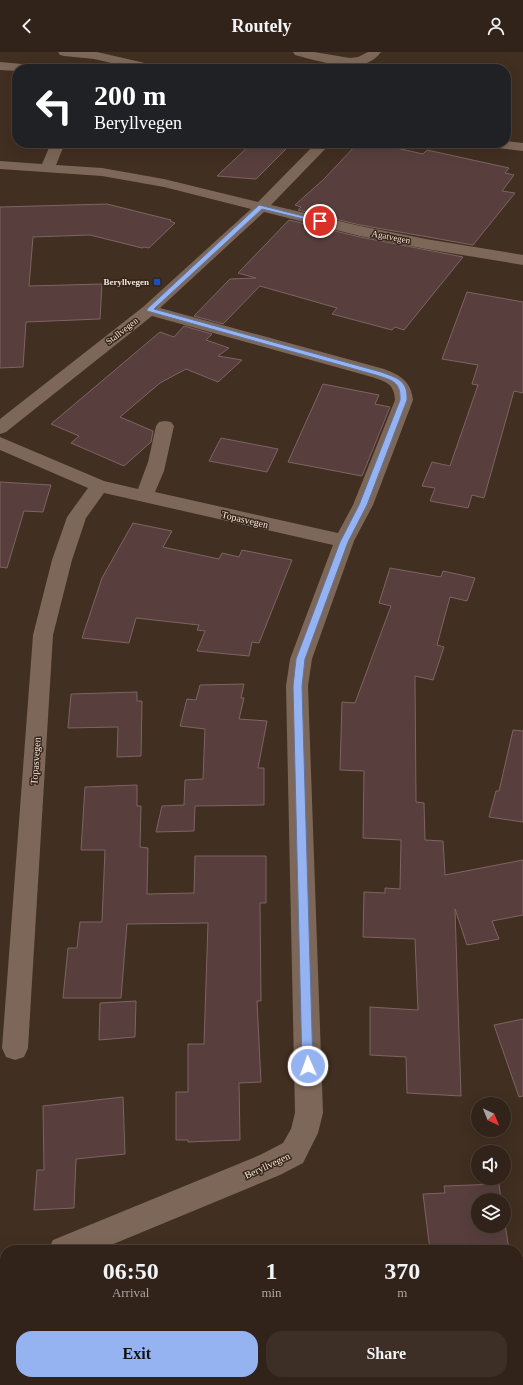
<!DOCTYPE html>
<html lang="en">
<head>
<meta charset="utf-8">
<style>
	:root { --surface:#312319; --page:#3d2f26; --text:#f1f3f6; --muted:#a8a4a2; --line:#4c4038; --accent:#95b2f1 }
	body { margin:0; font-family:Georgia,serif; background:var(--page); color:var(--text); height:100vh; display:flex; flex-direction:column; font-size:15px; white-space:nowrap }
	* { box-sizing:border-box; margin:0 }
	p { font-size:13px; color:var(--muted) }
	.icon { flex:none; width:22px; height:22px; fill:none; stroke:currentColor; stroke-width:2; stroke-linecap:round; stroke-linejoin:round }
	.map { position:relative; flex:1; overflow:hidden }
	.panel { position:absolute; left:0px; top:1193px; width:523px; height:140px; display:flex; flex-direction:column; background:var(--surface); border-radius:16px 16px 0 0; box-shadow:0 4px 16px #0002,0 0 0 1px var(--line) }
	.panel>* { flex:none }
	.top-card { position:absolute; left:12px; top:12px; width:499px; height:84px; border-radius:16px; box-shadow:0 4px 16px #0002,0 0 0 1px var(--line); background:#202124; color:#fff; overflow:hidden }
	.needle { width:26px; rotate:137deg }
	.controls { position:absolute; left:471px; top:1045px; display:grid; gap:8px }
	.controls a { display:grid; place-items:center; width:40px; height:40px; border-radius:50%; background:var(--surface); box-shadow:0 4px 16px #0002,0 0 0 1px var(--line); font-size:20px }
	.pin { position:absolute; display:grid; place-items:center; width:34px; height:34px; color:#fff; margin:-17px; border:2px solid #fff; border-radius:50%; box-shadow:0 1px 4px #0007 }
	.me { position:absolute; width:44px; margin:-22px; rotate:358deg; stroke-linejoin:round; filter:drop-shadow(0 0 3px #0008) }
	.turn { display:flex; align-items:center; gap:14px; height:84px; padding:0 16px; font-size:18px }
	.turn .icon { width:52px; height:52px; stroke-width:2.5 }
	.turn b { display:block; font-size:28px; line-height:34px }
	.eta { display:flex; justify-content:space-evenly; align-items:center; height:68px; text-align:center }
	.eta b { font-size:24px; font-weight:800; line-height:28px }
	.cta { display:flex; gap:8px; margin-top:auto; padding:8px 16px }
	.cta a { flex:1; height:46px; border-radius:16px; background:var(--accent); color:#111; font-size:16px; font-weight:800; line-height:46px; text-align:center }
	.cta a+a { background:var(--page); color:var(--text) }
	header { display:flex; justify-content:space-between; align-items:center; height:52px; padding:0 16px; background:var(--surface); font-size:18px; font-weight:800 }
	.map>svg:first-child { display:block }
</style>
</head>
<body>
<header><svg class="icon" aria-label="back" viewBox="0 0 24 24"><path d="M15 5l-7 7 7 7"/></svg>Routely<svg class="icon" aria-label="person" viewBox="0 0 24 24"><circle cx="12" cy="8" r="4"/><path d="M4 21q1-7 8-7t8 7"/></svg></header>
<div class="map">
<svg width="523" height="1333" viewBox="0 0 523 1333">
	<rect width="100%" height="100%" fill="#412f21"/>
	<!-- building -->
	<g fill="#583f3e" stroke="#7e6362">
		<polygon points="252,91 292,91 256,127 217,124"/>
		<polygon points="358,91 374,91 423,102 427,98 509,116 505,121 514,123 502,139 515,141 473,193 360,173 298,158 301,155 295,153 324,127"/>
		<polygon points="107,152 171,168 170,169 175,171 149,196 144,195 142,196 90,183 33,185 29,234 102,232 100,267 26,270 23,315 0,316 0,155"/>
		<polygon points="289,168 360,185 463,205 404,278 395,275 392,278 332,262 337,256 260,234 223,272 194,264 230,227 256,226 238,221"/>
		<polygon points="467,240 523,250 523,341 514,339 484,446 472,443 468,456 430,449 435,436 422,434 432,410 450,414 478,333 472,332 478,313 442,307"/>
		<polygon points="184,274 212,282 206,288 229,296 218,304 242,308 218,330 186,317 160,331 120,365 153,379 151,390 124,414 71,391 79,384 51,372 160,280 174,285"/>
		<polygon points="323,332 379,343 375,352 390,355 362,424 288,410"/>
		<polygon points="221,386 278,397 267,420 209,409"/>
		<polygon points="0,430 51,433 43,460 24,459 7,516 0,515"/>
		<polygon points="133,471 172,479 163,495 219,507 222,501 239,505 242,498 292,508 259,591 252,590 249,604 197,599 205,579 197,578 199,573 136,566 129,591 82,586 102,526"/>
		<polygon points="390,516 441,525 443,519 475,526 467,549 450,545 437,593 444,595 433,628 415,624 416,750 424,751 425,788 443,789 445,823 523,808 523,863 492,869 499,887 467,893 455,857 461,1044 407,1041 406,1005 370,1003 370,955 418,958 415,887 363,885 364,840 385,841 385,836 400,837 401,788 363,786 364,719 340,718 342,650 355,651 391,554 379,551"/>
		<polygon points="244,632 241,646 244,646 239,667 267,669 258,716 264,716 264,753 195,754 194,779 156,780 162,754 184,753 185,728 203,727 205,677 180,674 187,647 196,648 200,633"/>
		<polygon points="137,640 137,649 142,649 141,704 117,705 118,675 68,676 71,642"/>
		<polygon points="513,678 523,679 523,770 489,765 496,739 499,739"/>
		<polygon points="137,733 137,754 141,754 140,795 148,796 147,842 194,841 195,804 266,804 266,851 260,851 261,949 257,949 261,1030 239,1031 240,1088 188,1090 188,1088 176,1088 176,1040 188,1040 188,992 204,992 208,871 127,872 121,946 63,946 68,896 77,896 80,870 102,870 105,798 81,798 85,735"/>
		<polygon points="136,949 135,985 99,988 100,951"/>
		<polygon points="523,967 523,1044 519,1045 494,973"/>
		<polygon points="123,1045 125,1102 76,1107 74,1156 34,1158 37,1118 44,1118 43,1054"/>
		<polygon points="499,1132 501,1148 478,1148 478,1174 504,1174 504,1166 509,1197 430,1198 423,1142 445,1141 444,1134"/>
	</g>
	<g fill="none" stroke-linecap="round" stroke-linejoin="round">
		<!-- minor -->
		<g fill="#7c6758" fill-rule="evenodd">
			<polygon points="58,0 97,0 158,14 159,17 137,17 94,7 64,4 60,3"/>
			<path d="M293,0H314L350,6L358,5L368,0H381C364,25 319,9 295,3Z"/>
			<polygon points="0,10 34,13 39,14 40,17 17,17 17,19 0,18"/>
			<polygon points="506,89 523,91 523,99 491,95 486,94 484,91 506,91"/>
			<path d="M51,91H65L56,113L102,116L164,127L258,150L316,91H331L271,153L360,174L426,187L523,203V213L426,197L360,184L264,160L160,256L384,317C400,323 411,329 413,348L373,453L354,489L312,607L308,634L323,1061L318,1081L303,1111L280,1123L99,1198H48L53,1188L260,1103L283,1091L291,1077L295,1061L286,634L290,607L333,493L104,441L86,466L72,508L53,583L28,996L24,1005L15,1008L6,1005L2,996L33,583L52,508L67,465L88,436L0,398V385L104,429L138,437L148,410L156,374L159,370L165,369L171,370L174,374L164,419L155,440L338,481L353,453L395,348C394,331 386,330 372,325L152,264L6,380L0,382V367L143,255L251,157L164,135L102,124L0,117V109L42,112Z"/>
			<polygon points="5,1206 5,1236 0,1237 0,1207"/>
			<polygon points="26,1328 58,1328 59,1333 27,1333"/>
		</g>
	</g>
	<!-- route -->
	<path fill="#95b2f1" stroke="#61749d" d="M259,153L323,169L320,171L262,157L154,257L381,320C397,326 408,328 407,348L367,453L348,490L305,607L302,634L313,1014L312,1017L308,1019L304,1017L302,1014L293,634L296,607L340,490L359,453L400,348C401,329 391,328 376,323L147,259V257Z"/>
	<!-- markers -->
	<rect fill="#1a4fb4" stroke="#372518" stroke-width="1.5" x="153" y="226" width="8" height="8" rx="2"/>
	<g text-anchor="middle" stroke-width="3" stroke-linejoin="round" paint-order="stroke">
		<!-- far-street labels -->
		<g font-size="9" fill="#f3e7de" stroke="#372518">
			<text transform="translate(391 185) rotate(11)" y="3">Agatvegen</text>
			<text transform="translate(122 279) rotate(-38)" y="3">Stallvegen</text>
		</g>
		<!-- far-poi labels -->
		<g font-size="9" font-weight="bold" fill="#f3e7de" stroke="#372518" text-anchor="end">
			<text x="149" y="233">Beryllvegen</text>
		</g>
		<!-- street labels -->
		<g font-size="10" fill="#f3e7de" stroke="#372518">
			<text transform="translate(245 467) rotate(13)" y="4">Topasvegen</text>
			<text transform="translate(35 709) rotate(-86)" y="4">Topasvegen</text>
			<text transform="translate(267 1113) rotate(-25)" y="4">Beryllvegen</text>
		</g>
	</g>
</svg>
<div class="controls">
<a><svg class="needle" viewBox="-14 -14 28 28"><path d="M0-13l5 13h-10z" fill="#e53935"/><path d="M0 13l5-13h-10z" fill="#a8a4a2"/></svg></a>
<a><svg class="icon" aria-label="sound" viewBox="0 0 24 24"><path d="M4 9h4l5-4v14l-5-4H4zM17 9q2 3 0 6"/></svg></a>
<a><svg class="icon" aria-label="layers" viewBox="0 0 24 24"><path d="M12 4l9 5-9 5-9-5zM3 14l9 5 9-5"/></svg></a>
</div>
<div class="pin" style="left:320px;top:169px;background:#d93025"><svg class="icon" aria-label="arrive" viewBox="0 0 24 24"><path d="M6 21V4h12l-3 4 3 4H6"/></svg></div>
<svg class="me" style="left:308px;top:1014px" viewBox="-20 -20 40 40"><circle r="17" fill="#95b2f1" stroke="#fff" stroke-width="3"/><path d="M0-11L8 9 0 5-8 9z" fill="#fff"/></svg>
<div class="top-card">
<div class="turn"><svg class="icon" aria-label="left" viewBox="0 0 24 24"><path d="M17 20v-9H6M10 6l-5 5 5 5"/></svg><div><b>200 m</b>Beryllvegen</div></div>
</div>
<section class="panel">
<div class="eta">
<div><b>06:50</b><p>Arrival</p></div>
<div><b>1</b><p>min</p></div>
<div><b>370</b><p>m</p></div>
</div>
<div class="cta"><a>Exit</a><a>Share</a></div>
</section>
</div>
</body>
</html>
